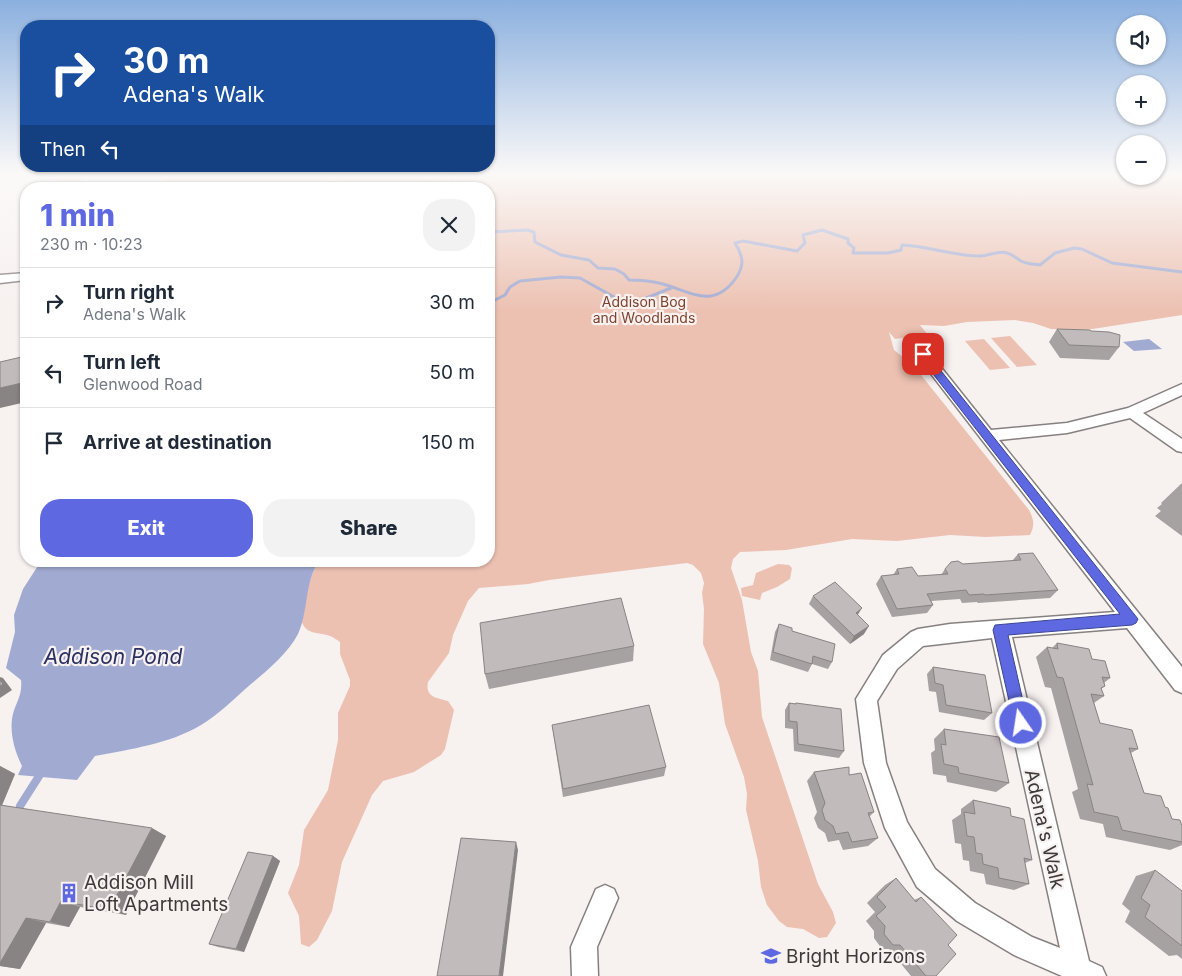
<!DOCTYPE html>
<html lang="en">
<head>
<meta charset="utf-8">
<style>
	:root { --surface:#fff; --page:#f2f2f3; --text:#1f2937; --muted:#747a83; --line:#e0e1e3; --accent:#5e69e1 }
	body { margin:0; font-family:Inter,sans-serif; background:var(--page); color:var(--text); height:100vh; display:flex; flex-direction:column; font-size:19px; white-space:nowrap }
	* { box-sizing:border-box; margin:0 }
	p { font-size:16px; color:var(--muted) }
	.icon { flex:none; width:28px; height:28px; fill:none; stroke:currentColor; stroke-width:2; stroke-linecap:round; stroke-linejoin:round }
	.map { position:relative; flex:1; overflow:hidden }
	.sheet { position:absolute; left:20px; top:182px; width:475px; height:385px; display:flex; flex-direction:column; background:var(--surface); border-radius:20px; box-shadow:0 1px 4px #0004 }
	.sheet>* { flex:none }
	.guide { position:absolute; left:20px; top:20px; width:475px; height:152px; border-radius:20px; box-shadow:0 1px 4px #0004; background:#1a4fa0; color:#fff; overflow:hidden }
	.fabs { position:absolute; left:1116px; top:15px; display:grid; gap:10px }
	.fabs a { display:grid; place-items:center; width:50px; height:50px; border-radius:50%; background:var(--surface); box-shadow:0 1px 4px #0004; font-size:25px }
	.pin { position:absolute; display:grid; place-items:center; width:42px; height:42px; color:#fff; margin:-21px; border-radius:10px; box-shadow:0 2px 8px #0006 }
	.me { position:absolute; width:55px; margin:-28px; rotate:347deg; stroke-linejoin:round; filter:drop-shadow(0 0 4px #0008) }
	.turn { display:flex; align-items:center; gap:18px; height:105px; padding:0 20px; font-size:22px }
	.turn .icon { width:65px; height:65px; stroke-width:2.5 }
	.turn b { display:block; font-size:35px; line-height:42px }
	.then { display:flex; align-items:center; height:48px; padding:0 20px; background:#0003; gap:10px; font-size:19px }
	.round { display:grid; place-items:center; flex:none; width:52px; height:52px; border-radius:20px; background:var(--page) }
	.summary { display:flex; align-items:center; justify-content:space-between; height:85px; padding:0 20px }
	h1 { font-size:30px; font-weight:800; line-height:38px; color:var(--accent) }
	.action { display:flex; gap:10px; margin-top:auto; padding:10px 20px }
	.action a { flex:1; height:58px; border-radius:20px; background:var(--accent); color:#fff; font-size:20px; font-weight:800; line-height:58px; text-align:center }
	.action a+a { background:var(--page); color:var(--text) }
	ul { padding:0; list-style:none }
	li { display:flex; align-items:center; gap:15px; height:70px; padding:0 20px; border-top:1px solid var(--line) }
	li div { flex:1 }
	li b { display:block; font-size:19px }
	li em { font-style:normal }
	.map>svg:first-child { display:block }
</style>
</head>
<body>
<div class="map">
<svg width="1182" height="976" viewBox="0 0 1182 976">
	<rect width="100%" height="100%" fill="#f7f1f0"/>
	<!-- green -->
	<g fill="#ecc1b2">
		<polygon points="65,175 85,175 79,189 43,189"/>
		<path d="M169,175H339C308,196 204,189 163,189L161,183Z"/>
		<path d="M348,175H419L423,180L443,177L499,175H554L579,178L601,175H1125V176L1182,175V315L1086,330L1051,329L1033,323L1015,320L967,322L944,326L920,325L928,335L895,339L889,332L894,350L913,365L1029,510C1034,520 1035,525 1030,535L986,537L950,535L897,541L852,539L786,550L740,552L733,559L731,568L742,600L751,652L758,671L762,717L818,884L833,912L836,923L827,937L819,938L803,929L787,927L779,921L767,905L761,887L758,861L746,810L747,794L744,777L725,724L719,683L703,644L704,609L702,593L704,583L701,573L693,565L687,563L549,580L528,584L479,588L468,601L453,635L449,653L428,682C425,697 436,698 448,701L454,710L445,749L441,755L414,772L383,781L372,795L342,862L332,911L317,940L309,947L301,944L299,916L288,893L299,865L304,830L328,790L338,740V713L350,686V680L340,654V642C337,640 333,637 330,636C319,632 306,635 302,622C306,601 307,579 319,561H489V189H322Z"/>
		<polygon points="1010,336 1037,365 1017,367 991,338"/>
		<polygon points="984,339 1010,368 990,370 965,341"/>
		<polygon points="778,564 789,565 792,568 790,579 777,587 762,593 760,600 742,596 741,588 753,585 756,573"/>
	</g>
	<!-- water -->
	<g fill="#a1aad1">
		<polygon points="1149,339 1162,349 1134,351 1123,342"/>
		<path d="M41,561H319C304,583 309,610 298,634C288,653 267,671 251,684C235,698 219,714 201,725C169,744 131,749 95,756L77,780L18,775L22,766C15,752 10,735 12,719C14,704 23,697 21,680L6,668L15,632L14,615L23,589Z"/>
	</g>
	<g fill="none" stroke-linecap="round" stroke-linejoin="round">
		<!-- stream-far1 -->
		<g stroke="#a1aad1" stroke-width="3">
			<polyline points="452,175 452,189"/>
			<path d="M489,232L527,230L534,232L535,242L561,255L589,260L598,268L615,269L624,274L629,280C641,280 652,281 663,284C693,293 714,309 736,278C745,265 743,256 735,243L743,241L797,251L805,243L803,235L822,230L848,239V243L854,248L853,253H888L901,250L902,245C928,246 954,256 980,256C989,256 999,250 1007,253C1012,254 1016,258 1021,261C1026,264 1034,264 1040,265L1055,253L1074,248L1082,249L1112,263L1182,272"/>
			<polyline points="489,303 505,295 510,287 520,281 561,277 580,278 623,302 644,299 671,288"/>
		</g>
		<!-- stream -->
		<polyline stroke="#a1aad1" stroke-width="8" points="20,806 41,773"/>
		<defs>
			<g id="minor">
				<polygon points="26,273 26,280 0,283 0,275"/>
				<path d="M923,350L928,351L991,430L1067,423L1128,408L1182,384V395L1143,413L1182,439V452L1177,451L1130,418L1067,433L999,440L1182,667V693L1175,690L1127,628L1012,637L1089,961L1102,967L1106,976H1062L1014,955L957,921L917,887L885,828L864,763L856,699L883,655L911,632L918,629L950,624L1115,612L918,357L916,354L918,351ZM992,638L1060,948L1032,937L975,903L935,869L907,822L886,763L877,701L897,669L923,646Z"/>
				<polygon points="605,885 614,889 618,898 597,947 598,976 572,976 571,947 596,889"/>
			</g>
		</defs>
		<!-- minor casing -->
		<use href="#minor" stroke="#86817f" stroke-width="3"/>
		<!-- path -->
		<g stroke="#aaa5a4" stroke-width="2" stroke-dasharray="0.5 2.5" stroke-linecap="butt">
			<polyline points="1089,175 1147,183 1182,182"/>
			<polyline points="157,189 155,186 158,179 163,175"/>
			<polyline points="296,189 327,183 344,175"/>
		</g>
		<!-- minor -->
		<use href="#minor" fill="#fff" fill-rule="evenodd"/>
	</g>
	<!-- wall -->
	<g fill="#a6a2a1">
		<polygon points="1057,329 1091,331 1119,347 1109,360 1060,358 1049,342"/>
		<polygon points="1182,483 1182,536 1155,516 1161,511 1157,508 1162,504 1161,503"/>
		<polygon points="1018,554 1058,590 1050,598 978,603 977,602 962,603 960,599 931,601 933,605 927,613 892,617 876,584 881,576 893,575 897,569 918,576 941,575 945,569 963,564 1012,561"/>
		<polygon points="813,596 858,615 864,634 850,644 809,604"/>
		<polygon points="779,624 792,631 832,662 828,669 812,664 808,672 770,660 775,632"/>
		<polygon points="1057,643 1092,659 1110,678 1104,683 1105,686 1101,689 1104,696 1094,703 1100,723 1138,749 1131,753 1144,793 1165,807 1172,819 1182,826 1182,845 1170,850 1106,837 1103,824 1080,819 1072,792 1078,789 1051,688 1045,687 1036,657 1047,647 1052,648"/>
		<polygon points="634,646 633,661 489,689 485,674"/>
		<polygon points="933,667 992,713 984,720 939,712 936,692 929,691 927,674"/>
		<polygon points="789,703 795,704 796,703 844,751 839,758 794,751 793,729 785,728 785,710"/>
		<polygon points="552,725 666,767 664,776 563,797"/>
		<polygon points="944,729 1009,783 996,792 947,782 946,776 933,774 931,753 935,750 934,739"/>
		<polygon points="0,766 15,774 2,805 166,836 126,915 80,907 69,927 46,923 20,969 0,966"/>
		<polygon points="814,772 849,775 874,812 869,817 878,838 868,846 843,850 839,840 828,842 825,833 818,828 814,818 817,812 807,781"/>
		<polygon points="973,800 1011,816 1032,860 1025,863 1029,884 1014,890 986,884 984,874 970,871 969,861 963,860 961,844 955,843 952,820 961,814 961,809"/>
		<polygon points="273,856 280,861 244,952 218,947 209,944"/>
		<polygon points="1155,870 1182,891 1182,959 1177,955 1169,956 1125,922 1130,911 1122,904 1136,876"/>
		<polygon points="896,878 914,900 921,897 948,945 936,976 911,976 889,949 882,949 874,938 874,931 866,921 875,912 867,903 885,885"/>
	</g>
	<!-- shaded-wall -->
	<g fill="#878483">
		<polygon points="26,382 26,402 0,408 0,388"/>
		<polygon points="862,608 857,616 856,613"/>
		<polygon points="869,626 864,634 850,644 854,636"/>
		<polygon points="0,677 3,678 12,690 0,698"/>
		<polygon points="0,766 15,774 0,810"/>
		<polygon points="152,828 166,836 126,915 109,910"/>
		<polygon points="516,842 518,850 503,976 499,976"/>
		<polygon points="273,856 280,861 244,952 236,949"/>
		<polygon points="61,901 80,907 69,927 50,922"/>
		<polygon points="26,918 46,923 20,969 0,966 0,963"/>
	</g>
	<!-- building -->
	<g fill="#c1bcbb" stroke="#878483">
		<polygon points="1057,329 1090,330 1091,331 1109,332 1120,335 1119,347 1069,345"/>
		<polygon points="26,356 26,382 0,388 0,362"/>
		<polygon points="1033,553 1058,590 985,595 984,594 969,595 966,590 927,594 933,605 897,609 881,576 899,574 897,569 912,567 918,576 948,574 945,569 951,562 958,561 963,564 1021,560 1018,554"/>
		<polygon points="835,582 862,608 856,613 869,626 854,636 813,596"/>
		<polygon points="621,598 634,646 485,674 480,623"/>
		<polygon points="779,624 792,628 792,631 835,644 832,662 813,656 812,664 773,652"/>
		<polygon points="1057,643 1089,649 1092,659 1105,661 1110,678 1102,677 1105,686 1101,688 1104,696 1091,694 1100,723 1132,730 1138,749 1129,748 1144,793 1161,796 1165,807 1168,808 1172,819 1180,820 1182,826 1182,842 1122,830 1118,817 1094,812 1087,784 1093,785 1063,678 1057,677 1047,647 1058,649"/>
		<polygon points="933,667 985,675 992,713 946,705 943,685 935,683"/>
		<polygon points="0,680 3,684 0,686"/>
		<polygon points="789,703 796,704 796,703 841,709 844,751 798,744 797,722 789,721"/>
		<polygon points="649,705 666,767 563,789 552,725"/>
		<polygon points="944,729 999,737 1009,783 959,773 958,767 944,764 941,744 946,745"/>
		<polygon points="849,767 849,775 861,773 874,812 868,813 878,838 852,842 848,832 836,834 833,826 825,820 822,810 825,803 814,772"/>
		<polygon points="973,800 1010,808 1011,816 1024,819 1032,860 1024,858 1029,884 999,878 998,868 983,864 982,854 976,853 974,837 967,836 964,812 975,814"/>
		<polygon points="0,805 152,828 109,910 61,901 50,922 26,918 0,963"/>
		<polygon points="461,838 516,842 499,976 437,976"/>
		<polygon points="248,852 273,856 236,949 209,944"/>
		<polygon points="1155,870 1182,891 1182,946 1145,917 1150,905 1141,898"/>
		<polygon points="896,878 916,902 921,897 957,935 948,945 956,954 936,976 926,976 900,945 893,945 884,934 885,926 876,916 886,907 877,897"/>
	</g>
	<!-- sky -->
	<linearGradient id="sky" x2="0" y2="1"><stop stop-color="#8bb0df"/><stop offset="0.56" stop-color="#fbf9f8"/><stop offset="1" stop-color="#fbf9f8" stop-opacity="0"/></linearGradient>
	<rect width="1182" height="311" fill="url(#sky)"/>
	<!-- route -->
	<polygon fill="#5e69e1" stroke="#3d4492" points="923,351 926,352 1138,619 1136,623 1132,625 1008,635 1028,723 1026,729 1021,731 1016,729 1014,723 993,630 995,625 1120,614 919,356 919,352"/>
	<!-- icons -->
	<defs>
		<symbol id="building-bare" viewBox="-9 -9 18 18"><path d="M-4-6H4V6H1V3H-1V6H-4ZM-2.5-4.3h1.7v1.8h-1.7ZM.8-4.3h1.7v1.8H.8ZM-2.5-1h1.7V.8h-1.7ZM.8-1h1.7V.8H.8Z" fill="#5e69e1" stroke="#f7f1f0" stroke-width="2.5" paint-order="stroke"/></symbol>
		<symbol id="school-bare" viewBox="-9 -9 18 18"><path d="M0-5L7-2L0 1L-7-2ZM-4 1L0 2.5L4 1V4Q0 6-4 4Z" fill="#5e69e1" stroke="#f7f1f0" stroke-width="2.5" paint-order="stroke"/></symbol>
	</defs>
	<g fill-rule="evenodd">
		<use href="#building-bare" x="55" y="879" width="28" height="28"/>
		<use href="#school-bare" x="757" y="942" width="28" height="28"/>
	</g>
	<g text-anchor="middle" stroke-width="4.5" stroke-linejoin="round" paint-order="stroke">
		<!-- far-park labels -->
		<g font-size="14" fill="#7e432e" stroke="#f7f1f0">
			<text x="644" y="307">Addison Bog<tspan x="644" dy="16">and Woodlands</tspan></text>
		</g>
		<!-- near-street labels -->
		<g font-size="19" fill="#3d3b3a" stroke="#f7f1f0">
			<text transform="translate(1045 829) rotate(77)" y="7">Adena's Walk</text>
		</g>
		<!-- near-poi labels -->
		<g font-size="19" fill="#3d3b3a" stroke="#f7f1f0" text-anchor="start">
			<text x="84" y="889">Addison Mill<tspan x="84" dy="22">Loft Apartments</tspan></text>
			<text x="786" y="963">Bright Horizons</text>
		</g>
		<!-- near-water labels -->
		<g font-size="21" font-style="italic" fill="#2a3062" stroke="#f7f1f0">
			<text x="113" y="664">Addison Pond</text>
		</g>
	</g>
</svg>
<div class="fabs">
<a><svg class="icon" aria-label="sound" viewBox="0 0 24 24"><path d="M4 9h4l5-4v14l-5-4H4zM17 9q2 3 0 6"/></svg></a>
<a>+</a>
<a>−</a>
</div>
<div class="pin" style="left:923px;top:354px;background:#d93025"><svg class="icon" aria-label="arrive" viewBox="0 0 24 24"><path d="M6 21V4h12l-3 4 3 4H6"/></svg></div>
<svg class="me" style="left:1021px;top:723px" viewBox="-20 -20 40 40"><circle r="17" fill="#5e69e1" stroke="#fff" stroke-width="3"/><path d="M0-11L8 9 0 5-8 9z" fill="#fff"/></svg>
<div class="guide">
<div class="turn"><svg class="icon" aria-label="right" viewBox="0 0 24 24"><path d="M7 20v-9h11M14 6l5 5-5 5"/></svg><div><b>30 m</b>Adena's Walk</div></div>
<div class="then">Then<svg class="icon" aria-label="left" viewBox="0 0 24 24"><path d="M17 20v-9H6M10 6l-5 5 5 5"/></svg></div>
</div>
<section class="sheet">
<div class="summary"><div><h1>1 min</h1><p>230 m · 10:23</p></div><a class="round"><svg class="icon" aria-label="close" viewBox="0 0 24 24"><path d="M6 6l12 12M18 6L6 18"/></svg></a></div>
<ul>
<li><svg class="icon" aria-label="right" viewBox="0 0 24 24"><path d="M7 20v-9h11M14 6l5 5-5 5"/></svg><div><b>Turn right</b><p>Adena's Walk</p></div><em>30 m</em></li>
<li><svg class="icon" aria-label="left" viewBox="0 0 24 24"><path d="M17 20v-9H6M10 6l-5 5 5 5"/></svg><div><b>Turn left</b><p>Glenwood Road</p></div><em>50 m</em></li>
<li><svg class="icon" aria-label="arrive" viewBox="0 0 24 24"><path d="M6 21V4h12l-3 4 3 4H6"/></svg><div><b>Arrive at destination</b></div><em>150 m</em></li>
</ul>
<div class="action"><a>Exit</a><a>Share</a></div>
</section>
</div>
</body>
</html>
